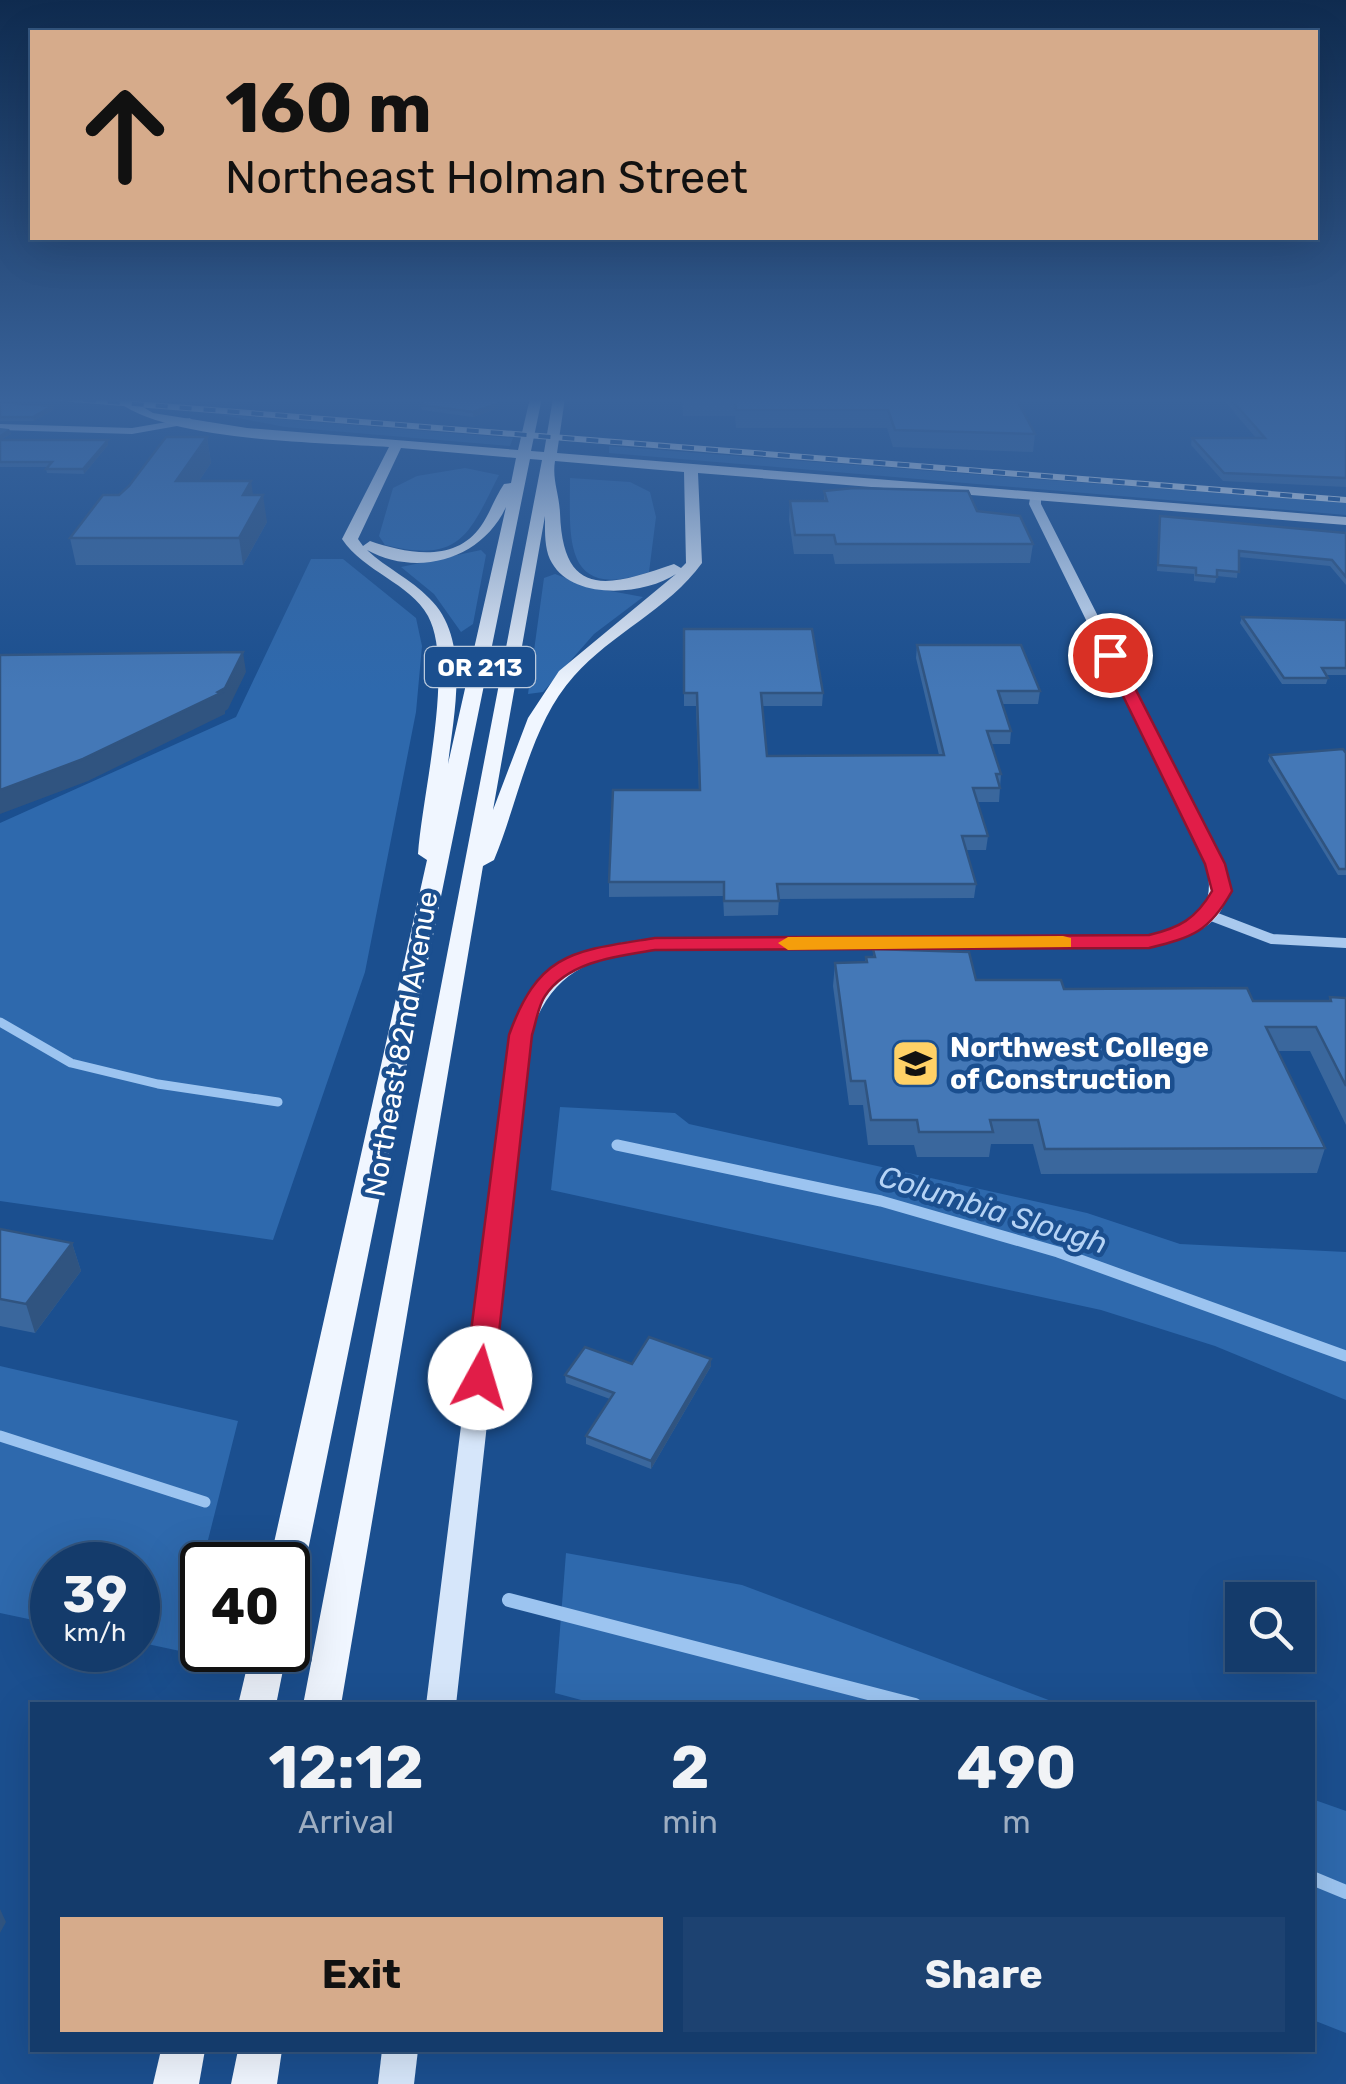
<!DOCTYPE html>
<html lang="en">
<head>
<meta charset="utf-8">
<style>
	:root { --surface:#143b6b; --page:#1d4271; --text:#f1f3f6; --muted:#9dadc1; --line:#33557e; --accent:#d6ab8b }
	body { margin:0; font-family:Rubik,sans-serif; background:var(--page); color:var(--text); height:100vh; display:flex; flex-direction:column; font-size:38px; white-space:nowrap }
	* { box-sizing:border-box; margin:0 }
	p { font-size:32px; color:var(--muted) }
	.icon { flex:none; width:55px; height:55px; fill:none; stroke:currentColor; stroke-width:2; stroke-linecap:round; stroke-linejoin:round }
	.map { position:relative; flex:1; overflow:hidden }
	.panel { position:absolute; left:30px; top:1702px; width:1285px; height:350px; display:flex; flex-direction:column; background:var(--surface); border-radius:0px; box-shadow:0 10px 40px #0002,0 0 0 2px var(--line) }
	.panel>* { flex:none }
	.top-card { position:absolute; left:30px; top:30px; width:1288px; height:210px; border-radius:0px; box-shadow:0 10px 40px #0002,0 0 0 2px var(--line); background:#d6ab8b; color:#111; overflow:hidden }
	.fabs { position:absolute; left:1225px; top:1582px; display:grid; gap:20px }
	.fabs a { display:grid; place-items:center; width:90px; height:90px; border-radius:0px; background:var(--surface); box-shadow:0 10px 40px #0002,0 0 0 2px var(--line); font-size:50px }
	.speed { position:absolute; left:30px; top:1542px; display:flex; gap:20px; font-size:50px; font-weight:700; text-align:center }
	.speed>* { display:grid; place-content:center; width:130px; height:130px; border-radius:50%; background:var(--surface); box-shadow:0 10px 40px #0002,0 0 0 2px var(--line); line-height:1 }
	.speed small { font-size:25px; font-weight:400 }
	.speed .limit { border:5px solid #111; border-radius:15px; background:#fff; color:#111 }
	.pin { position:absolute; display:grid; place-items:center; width:85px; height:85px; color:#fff; margin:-42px; border:5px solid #fff; border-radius:50%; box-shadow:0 2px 10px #0007 }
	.me { position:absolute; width:110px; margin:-55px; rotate:6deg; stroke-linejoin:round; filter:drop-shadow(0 0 8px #0008) }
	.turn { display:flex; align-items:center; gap:35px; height:210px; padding:0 30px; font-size:45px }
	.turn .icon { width:130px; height:130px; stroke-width:2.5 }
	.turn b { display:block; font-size:70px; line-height:85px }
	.eta { display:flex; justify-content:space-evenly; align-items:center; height:170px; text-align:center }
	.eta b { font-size:60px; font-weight:700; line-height:70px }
	.cta { display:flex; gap:20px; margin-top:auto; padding:20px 30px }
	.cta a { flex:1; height:115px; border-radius:0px; background:var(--accent); color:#111; font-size:40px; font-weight:700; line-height:115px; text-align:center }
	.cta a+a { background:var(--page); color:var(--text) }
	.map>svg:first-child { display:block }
</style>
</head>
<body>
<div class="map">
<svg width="1346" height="2084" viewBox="0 0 1346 2084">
	<rect width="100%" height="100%" fill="#1b4f8f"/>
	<!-- green -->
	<g fill="#2e69ad">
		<polygon points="217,414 513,438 510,446 285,427"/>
		<polygon points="609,446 1346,503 1346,515 609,453"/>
		<path d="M465,468L499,475C469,534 461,564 385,545L379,536L393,488L417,476Z"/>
		<path d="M570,478L630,482L650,492L656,517L649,572C562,602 570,538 570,478Z"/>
		<polygon points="481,550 486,555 473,624 461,632 434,594 401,567"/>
		<polygon points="311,559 343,559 416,618 422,646 416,712 365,972 273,1240 0,1201 0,823 236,717"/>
		<polygon points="555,574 594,588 643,597 594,634 543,692 528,694 544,578"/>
		<polygon points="560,1107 675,1113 689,1124 1087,1213 1180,1244 1346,1252 1346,1400 1215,1346 1101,1310 551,1190"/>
		<polygon points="0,1366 238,1421 180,1651 138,1642 138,1565 52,1565 52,1624 0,1613"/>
		<polygon points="566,1553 742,1585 1062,1705 600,1705 555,1693"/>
		<polygon points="1312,1799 1346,1811 1346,2033 1313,2020"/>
	</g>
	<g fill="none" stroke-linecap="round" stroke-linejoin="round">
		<!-- stream-far2 -->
		<polyline stroke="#9cc4f0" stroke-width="9" points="0,1022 71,1063 158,1084 278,1102"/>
		<!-- stream-far1 -->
		<g stroke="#9cc4f0" stroke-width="11">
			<polyline points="617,1145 881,1201 1058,1252 1346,1356"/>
			<polyline points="0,1436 205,1502"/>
		</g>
		<!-- stream -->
		<g stroke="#9cc4f0" stroke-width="14">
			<polyline points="509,1600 915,1705"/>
			<polyline points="1312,1878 1346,1892"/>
		</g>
		<!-- street -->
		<polyline stroke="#a9c9ee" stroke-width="10" points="1209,915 1272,939 1346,943"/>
		<!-- secondary -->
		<g fill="#d6e6fa" fill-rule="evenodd">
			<polygon points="190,418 194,423 132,434 0,430 0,424 132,428"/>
			<path d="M1031,493L1041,495V504L1224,864C1239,922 1197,936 1149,947L655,950C590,957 553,970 530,1035L456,1705H426L510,1035C537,961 581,947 655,938L1149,935C1192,926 1218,912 1206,864L1029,504Z"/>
			<polygon points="382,2050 418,2050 414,2084 378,2084"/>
		</g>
		<!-- primary -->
		<g fill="#f0f6ff" fill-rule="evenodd">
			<path d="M113,398H128L153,413L247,428L518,450L530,398H542L531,451L544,452L553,398H565L557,453L1346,517V525L698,473L702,563C668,610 612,633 574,676C530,725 519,800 494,860L483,866L341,1705H303L542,460L530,459L305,1565L299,1576L288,1580V1565H269L427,860L418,854C422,795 455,666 428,616C410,583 364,572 342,539L389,447C320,442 163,442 113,398ZM401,448L516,458L511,483L504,484C495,497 490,513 481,526C455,564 405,553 370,541L363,546L358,539ZM555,461L684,472L686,563L681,568L674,564C610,586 563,601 560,513C559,492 552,480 555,461ZM506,507L448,764C454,712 471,638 429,598C411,579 386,568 367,550C418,578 482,559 506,507ZM545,516C545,531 544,550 552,563C574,601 645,595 676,574L559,671L528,718L493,810Z"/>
			<polygon points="251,1650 287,1650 276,1705 238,1705"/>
			<polygon points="161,2050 205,2050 199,2084 153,2084"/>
			<polygon points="238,2050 282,2050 277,2084 231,2084"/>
		</g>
		<defs>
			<polyline id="rail" points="60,398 1346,500"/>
		</defs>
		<!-- rail casing -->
		<use href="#rail" stroke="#fff" stroke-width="6"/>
		<!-- rail -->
		<use href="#rail" stroke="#1b4f8f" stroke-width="4" stroke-dasharray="12" stroke-linecap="butt"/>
	</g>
	<!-- wall -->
	<g fill="#3a679d">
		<polygon points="424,398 500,398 498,408 473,417 422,410 421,405"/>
		<polygon points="682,398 1016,398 1035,434 1033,452 893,447 887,428 736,428 735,416 683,416"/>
		<polygon points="1222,398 1346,398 1346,487 1223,481 1191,445 1192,438 1256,438"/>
		<polygon points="0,402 53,410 34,421 0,421"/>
		<polygon points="0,428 9,429 11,434 0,440 108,440 108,445 84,474 47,473 46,469 48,467 0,467"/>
		<polygon points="207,437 211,463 199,481 253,495 267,522 243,565 76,565 70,538 119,495"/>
		<polygon points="824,491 977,511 1033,544 1030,563 835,564 833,554 794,554 789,520 790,501 824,501"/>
		<polygon points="1160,516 1346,533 1346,585 1330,566 1239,557 1237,578 1217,576 1215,583 1194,581 1194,574 1157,571"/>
		<polygon points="1242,617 1346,620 1346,675 1326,675 1328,678 1326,684 1282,684 1240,623"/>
		<polygon points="684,629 823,693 822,706 762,706 767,756 939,755 916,658 917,645 1040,691 1038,704 1002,704 1011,731 1010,744 992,744 1001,774 999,802 977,802 988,836 986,850 966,850 976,884 974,898 779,899 778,915 724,916 723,896 609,897 609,882 699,790 696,706 684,706"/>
		<polygon points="1346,753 1346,875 1338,875 1268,761 1270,755"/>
		<polygon points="873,949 976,980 1064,989 1253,1001 1329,1001 1330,997 1346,998 1346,1125 1310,1051 1278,1051 1325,1148 1317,1173 1041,1174 1033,1144 991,1144 989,1157 917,1157 914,1145 868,1145 863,1105 849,1105 833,986 835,963 865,962 866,957 873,957"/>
		<polygon points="0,1229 72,1243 81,1271 35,1333 0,1326"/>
		<polygon points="632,1364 711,1366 651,1469 586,1444 586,1436 610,1399 566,1383 565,1375"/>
	</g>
	<!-- shaded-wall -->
	<g fill="#305480">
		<polygon points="499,398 500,398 498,408 473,417 473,412"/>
		<polygon points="52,406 53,410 34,421 33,417"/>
		<polygon points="9,429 11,434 0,440 0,435"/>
		<polygon points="207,437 211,463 181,508 176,481"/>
		<polygon points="108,440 108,445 84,474 83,469"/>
		<polygon points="251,481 255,508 243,495"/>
		<polygon points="263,495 267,522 243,565 239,538"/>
		<polygon points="243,652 246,672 228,709 225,711 225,714 88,781 0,814 0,790 218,692"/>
		<polygon points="72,1243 81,1271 35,1333 26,1304"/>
		<polygon points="711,1359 711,1366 651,1469 651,1461"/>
		<polygon points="0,1909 6,1922 0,1933"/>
	</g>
	<!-- building -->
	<g fill="#4478b7" stroke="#305480" stroke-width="2.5">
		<polygon points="424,398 499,398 497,404 473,412 421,405"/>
		<polygon points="683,398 1016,398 1035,434 895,430 888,410 736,410 735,398"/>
		<polygon points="1230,398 1346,398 1346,478 1224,473 1192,438 1265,438"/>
		<polygon points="0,402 52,406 33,417 0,417"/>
		<polygon points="166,437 207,437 176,481 251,481 243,495 263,495 239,538 70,538 103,495 119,495 129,486"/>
		<polygon points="0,440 108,440 83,469 46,469 52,462 0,462"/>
		<polygon points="854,488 968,491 977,511 1020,516 1033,544 836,544 834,535 795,535 790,501 827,501 824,491"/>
		<polygon points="1160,516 1346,533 1346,577 1332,560 1239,551 1239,572 1217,570 1217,577 1196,575 1196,568 1158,565"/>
		<polygon points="1242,617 1346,620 1346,668 1322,668 1328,678 1284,678"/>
		<polygon points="684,629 812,629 823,693 761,693 767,756 944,755 917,645 1021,645 1040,691 998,691 1011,731 987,731 1001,774 996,774 1000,788 973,788 988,836 962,836 976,884 777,884 779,901 724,901 724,882 609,882 613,790 700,790 697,693 684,693"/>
		<polygon points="243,652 225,688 218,692 221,693 83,759 0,790 0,655"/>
		<polygon points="1343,749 1346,753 1346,869 1339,869 1270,755"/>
		<polygon points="873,949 969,952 976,980 1061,980 1064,989 1247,988 1253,1001 1331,1001 1330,997 1346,998 1346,1086 1316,1027 1266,1027 1325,1148 1045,1149 1038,1120 990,1120 993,1132 919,1132 917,1120 871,1120 865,1081 851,1081 835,963 867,962 866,957 875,957"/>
		<polygon points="0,1229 72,1243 26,1304 0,1299"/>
		<polygon points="649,1337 711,1359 651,1461 586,1436 614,1393 565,1375 585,1347 632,1364"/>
	</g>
	<!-- sky -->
	<linearGradient id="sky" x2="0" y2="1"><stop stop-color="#0f2b4f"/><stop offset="0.58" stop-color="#39639b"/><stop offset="1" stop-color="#39639b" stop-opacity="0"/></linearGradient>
	<rect width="1346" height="690" fill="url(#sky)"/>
	<!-- route -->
	<path fill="#e11d48" stroke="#92132f" stroke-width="2.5" d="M1110,650L1118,655L1225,864L1232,891C1209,932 1193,937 1149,948L655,950C618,956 568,961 545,996C538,1006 536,1023 532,1035L494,1378L490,1386H469L465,1378L509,1035C539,951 574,951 655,938L1149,935C1179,928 1196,919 1212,891L1205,864L1103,655Z"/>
	<!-- slow -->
	<polygon fill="#f59e0b" points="1063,936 1071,938 1071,947 788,950 778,943 788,937"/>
	<!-- icons -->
	<defs>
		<symbol id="university-square" viewBox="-11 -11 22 22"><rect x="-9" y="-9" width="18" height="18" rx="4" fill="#ffd166" stroke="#1b4f8f"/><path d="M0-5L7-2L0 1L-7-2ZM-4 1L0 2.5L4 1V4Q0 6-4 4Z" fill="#111"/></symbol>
	</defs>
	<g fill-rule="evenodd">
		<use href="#university-square" x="888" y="1036" width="55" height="55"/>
	</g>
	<g text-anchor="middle" stroke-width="9" stroke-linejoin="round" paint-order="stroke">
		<!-- shield labels -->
		<rect fill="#1b4f8f" stroke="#bbcadd" stroke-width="2.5" x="425" y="647" width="110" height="40" rx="8"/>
		<g font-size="25" font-weight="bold" fill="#fff">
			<text x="480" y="676">OR 213</text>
		</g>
		<!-- street labels -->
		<g font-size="28" fill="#fff" stroke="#1b4f8f">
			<text transform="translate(401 1044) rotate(-80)" y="10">Northeast 82nd Avenue</text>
		</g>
		<!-- poi labels -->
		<g font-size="28" font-weight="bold" fill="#fff" stroke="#1b4f8f" text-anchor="start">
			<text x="950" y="1057">Northwest College<tspan x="950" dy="32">of Construction</tspan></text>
		</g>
		<!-- water labels -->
		<g font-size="30" font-style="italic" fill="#b5d3f5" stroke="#1b4f8f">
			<text transform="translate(993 1210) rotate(17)" y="10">Columbia Slough</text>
		</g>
	</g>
</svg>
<div class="fabs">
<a><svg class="icon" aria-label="search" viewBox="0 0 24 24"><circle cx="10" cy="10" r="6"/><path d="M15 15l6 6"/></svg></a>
</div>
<div class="speed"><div>39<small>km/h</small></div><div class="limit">40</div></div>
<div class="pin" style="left:1110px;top:655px;background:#d93025"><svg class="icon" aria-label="arrive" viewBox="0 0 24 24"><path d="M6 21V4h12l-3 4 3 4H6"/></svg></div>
<svg class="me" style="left:480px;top:1378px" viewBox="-20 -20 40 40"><circle r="19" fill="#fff"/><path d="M0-13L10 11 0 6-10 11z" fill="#e11d48"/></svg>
<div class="top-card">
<div class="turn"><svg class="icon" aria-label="ahead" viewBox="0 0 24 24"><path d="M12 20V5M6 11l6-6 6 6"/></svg><div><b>160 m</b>Northeast Holman Street</div></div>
</div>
<section class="panel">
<div class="eta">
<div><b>12:12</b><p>Arrival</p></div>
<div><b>2</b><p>min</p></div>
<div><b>490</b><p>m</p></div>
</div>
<div class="cta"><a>Exit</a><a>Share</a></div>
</section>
</div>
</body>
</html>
